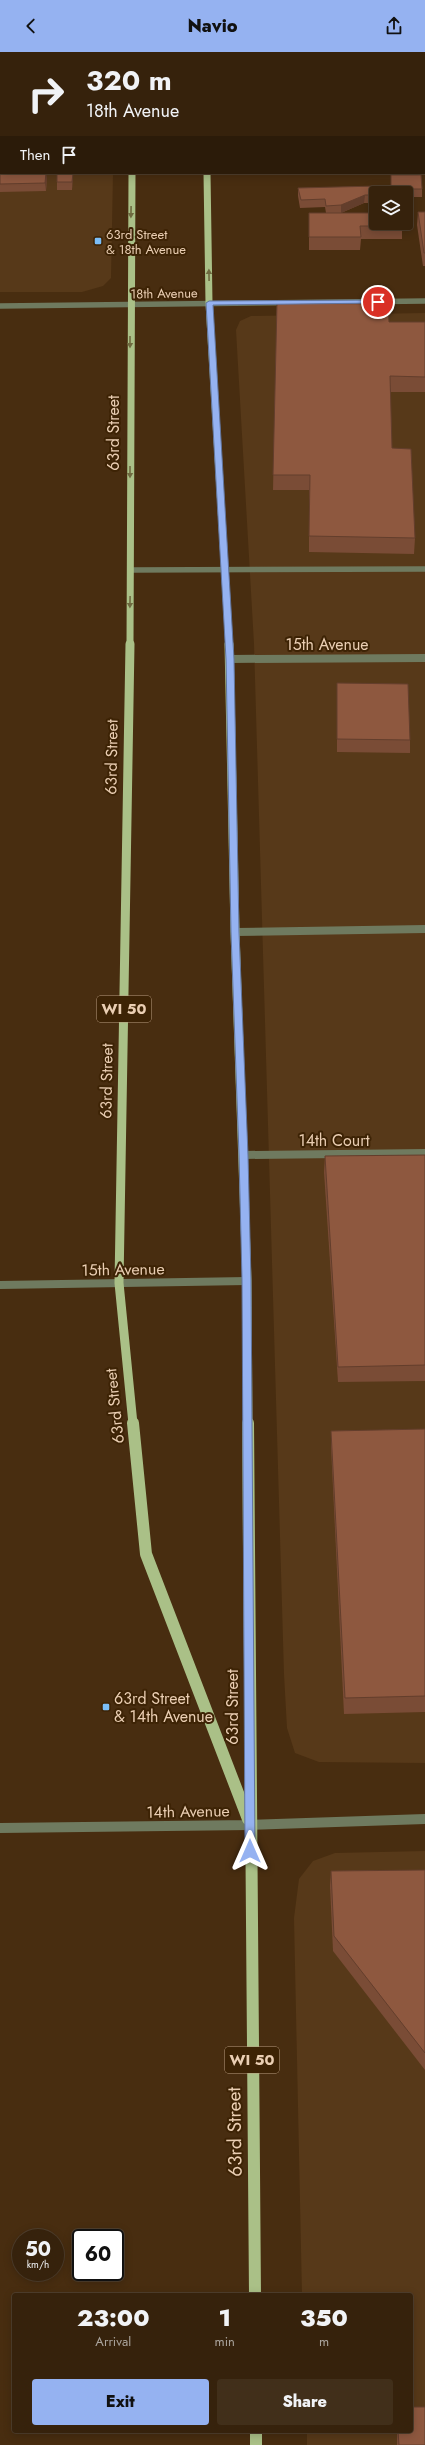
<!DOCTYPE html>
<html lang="en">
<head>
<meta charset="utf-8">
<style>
	:root { --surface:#36220c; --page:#412f1a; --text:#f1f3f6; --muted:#aaa49d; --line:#503f2d; --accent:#95b2f1 }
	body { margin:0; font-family:Jost,sans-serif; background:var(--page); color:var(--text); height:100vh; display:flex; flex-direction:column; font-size:15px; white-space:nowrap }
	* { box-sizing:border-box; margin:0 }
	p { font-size:13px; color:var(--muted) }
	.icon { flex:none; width:22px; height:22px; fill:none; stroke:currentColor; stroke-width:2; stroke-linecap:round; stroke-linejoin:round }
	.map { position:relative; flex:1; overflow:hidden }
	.details { position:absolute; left:12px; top:2241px; width:401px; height:140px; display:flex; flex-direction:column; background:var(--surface); border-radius:4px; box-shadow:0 2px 10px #0003,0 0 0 1px var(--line) }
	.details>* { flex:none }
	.banner { position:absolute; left:0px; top:0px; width:425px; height:122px; box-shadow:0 2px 10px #0003,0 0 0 1px var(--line); background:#36220c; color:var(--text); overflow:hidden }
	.controls { position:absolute; left:369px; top:134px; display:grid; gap:8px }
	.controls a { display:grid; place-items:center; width:44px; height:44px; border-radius:4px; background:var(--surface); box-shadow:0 2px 10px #0003,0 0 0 1px var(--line); font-size:20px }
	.speed { position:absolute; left:12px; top:2177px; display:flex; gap:8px; font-size:20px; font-weight:700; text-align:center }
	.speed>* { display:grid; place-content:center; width:52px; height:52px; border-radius:50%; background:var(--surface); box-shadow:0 2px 10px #0003,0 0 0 1px var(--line); line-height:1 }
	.speed small { font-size:10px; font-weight:400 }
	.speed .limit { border:2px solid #111; border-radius:6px; background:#fff; color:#111 }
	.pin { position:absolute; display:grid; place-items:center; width:34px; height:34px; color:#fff; margin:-17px; border:2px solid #fff; border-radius:50%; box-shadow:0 1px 4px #0007 }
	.me { position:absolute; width:44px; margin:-22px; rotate:0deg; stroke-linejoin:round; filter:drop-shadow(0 0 3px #0008) }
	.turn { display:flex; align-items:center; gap:14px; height:84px; padding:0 20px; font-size:18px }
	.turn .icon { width:52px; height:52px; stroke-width:2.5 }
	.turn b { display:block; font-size:28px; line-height:34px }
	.then { display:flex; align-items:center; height:38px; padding:0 20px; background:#0003; gap:8px; font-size:15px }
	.eta { display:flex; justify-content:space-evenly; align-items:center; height:68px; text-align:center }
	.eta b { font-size:24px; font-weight:800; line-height:28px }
	.primary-button { display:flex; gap:8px; margin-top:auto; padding:8px 20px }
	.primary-button a { flex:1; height:46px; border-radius:4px; background:var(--accent); color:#111; font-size:16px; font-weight:800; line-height:46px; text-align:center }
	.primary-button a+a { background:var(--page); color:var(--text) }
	header { display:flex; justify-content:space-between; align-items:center; height:52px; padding:0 20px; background:var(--accent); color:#111; font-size:18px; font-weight:800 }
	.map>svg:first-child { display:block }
</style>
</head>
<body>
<header><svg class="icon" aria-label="back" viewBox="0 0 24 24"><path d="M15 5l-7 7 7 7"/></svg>Navio<svg class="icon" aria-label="share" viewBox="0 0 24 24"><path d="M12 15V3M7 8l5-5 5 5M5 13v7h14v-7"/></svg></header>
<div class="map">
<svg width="425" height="2393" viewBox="0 0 425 2393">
	<rect width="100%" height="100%" fill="#482d10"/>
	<!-- built -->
	<g fill="#573919">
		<polygon points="0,0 116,0 1,1 1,121 113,121 111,226 103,234 82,240 0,240"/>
		<polygon points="425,261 425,1711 319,1710 295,1701 287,1676 284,1622 254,592 236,278 240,269 251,264"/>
		<polygon points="425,1799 425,2393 307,2393 307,2379 411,2379 411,2243 302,2243 294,1866 299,1827 313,1809 335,1801"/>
	</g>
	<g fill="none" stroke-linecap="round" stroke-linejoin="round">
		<!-- lane -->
		<polyline stroke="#6f7a5f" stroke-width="5.5" points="131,518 425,517"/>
		<!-- street-far2 -->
		<polyline stroke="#6f7a5f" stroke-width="5.5" points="0,254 425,249"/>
		<!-- street-far1 -->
		<g stroke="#6f7a5f" stroke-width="8">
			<polyline points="230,607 425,606"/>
			<polyline points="235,880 425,877"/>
			<polyline points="244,1103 425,1101"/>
			<polyline points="0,1233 247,1229"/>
		</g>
		<!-- street -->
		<polyline stroke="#6f7a5f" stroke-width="10" points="0,1776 250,1773 425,1767"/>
		<!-- primary-far2 -->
		<g stroke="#aac087" stroke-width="7">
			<polyline points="207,121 209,251 229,593"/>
			<polyline points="130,593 132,121"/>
		</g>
		<!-- primary-far1 -->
		<g stroke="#aac087" stroke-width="9">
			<polyline points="130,592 119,1231 133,1372"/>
			<polyline points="229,592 235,880 247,1229 248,1372"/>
		</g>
		<!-- primary -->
		<g stroke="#aac087" stroke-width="12">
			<polyline points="133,1371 146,1502 248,1767"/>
			<polyline points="248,1371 255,2243"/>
			<polyline points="256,2379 256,2393"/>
		</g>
	</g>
	<!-- wall -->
	<g fill="#7a4c36">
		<rect x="0" y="23" width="1" height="76"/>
		<polygon points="0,117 47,125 46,139 0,140"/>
		<polygon points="73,121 72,138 57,138 57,130"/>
		<polygon points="391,123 422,137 422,145 406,145 406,141 391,141"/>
		<polygon points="298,136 376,141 376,151 364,151 341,161 402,174 402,187 361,187 360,198 309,198 309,161 326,161 325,155 300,156 298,144"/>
		<polygon points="418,160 425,160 425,214 423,214 417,173"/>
		<polygon points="277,251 389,270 425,270 425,340 390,340 392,396 415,486 414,502 309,500 309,438 273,438"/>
		<polygon points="337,631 410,688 410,701 337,700"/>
		<polygon points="425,1103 425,1329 338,1330 324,1120 325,1104"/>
		<polygon points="425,1377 425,1660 344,1662 331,1395 331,1379"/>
		<polygon points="425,1818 425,2018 333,1899 330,1834 331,1819"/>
		<polygon points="397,2379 411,2379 425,2393 397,2393"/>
	</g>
	<!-- shaded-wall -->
	<g fill="#633e2c">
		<polygon points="46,121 47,125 46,139 45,131"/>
		<polygon points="73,121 73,126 72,138 72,130"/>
		<polygon points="365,143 364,151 341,161 341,153"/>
	</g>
	<!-- building -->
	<g fill="#8e583f" stroke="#633e2c">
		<rect x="293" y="0" width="43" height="1"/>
		<rect x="0" y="23" width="1" height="64"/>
		<polygon points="0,117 1,117 1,121 46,121 45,131 0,132"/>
		<polygon points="57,121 73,121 72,130 57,130"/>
		<polygon points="391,123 421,123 422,137 391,137"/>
		<polygon points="377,134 379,141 376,141 376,143 365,143 341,153 326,154 325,147 301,148 298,136"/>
		<polygon points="418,160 425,160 425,201 424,201"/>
		<polygon points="309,161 376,161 376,171 402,171 402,174 360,174 361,185 309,185"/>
		<polygon points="277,251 388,252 389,270 425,270 425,325 390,324 392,396 411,397 415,486 309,484 310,423 273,423"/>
		<polygon points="337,631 408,632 410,688 337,687"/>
		<polygon points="425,1103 425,1313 338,1315 325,1104"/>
		<polygon points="425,1377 425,1644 345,1646 331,1379"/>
		<polygon points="425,1818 425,2001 334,1884 331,1819"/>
		<polygon points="411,2355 425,2355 425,2393 399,2393 398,2379 411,2379"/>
	</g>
	<!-- one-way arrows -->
	<defs><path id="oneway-solid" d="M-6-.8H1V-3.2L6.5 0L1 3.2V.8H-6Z"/></defs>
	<g fill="#6e6a40">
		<use href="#oneway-solid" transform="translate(131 160) rotate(91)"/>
		<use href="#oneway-solid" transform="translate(209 223) rotate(-91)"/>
		<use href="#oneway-solid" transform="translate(130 290) rotate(90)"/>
		<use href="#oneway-solid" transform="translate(130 420) rotate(90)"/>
		<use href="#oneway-solid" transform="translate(130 550) rotate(91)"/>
	</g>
	<!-- route -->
	<polygon fill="#95b2f1" stroke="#61749d" points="378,248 380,251 213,253 234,607 239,880 248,1103 251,1228 255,1799 250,1803 245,1799 242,1228 239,1103 231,880 226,607 206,251 209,249"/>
	<!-- markers -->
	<g fill="#7bbef8" stroke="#3d2305" stroke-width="1.5">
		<rect x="94" y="185" width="8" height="8" rx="2"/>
		<rect x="102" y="1651" width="8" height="8" rx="2"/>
	</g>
	<g text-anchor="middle" stroke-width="4" stroke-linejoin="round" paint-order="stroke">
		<!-- far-poi labels -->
		<g font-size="13" fill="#eaceb3" stroke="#3d2305" text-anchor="start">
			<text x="106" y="187">63rd Street<tspan x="106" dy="15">&amp; 18th Avenue</tspan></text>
		</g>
		<!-- far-street labels -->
		<g font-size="13" fill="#eaceb3" stroke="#3d2305">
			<text transform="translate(164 241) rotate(-1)" y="5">18th Avenue</text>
		</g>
		<!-- shield labels -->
		<g fill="#3d2305" stroke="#b69b7f" stroke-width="1">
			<rect x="97" y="944" width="54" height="26" rx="3"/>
			<rect x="225" y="1995" width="54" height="26" rx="3"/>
		</g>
		<g font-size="15" font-weight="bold" fill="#eaceb3">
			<text x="124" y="962">WI 50</text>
			<text x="252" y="2013">WI 50</text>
		</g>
		<!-- street labels -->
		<g font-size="16" fill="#eaceb3" stroke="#3d2305">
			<text transform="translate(113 381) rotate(-90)" y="6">63rd Street</text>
			<text x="327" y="598">15th Avenue</text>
			<text transform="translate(111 705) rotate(-89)" y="6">63rd Street</text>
			<text transform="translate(106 1029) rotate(-89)" y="6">63rd Street</text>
			<text x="334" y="1094">14th Court</text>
			<text transform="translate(123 1217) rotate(-1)" y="6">15th Avenue</text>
			<text transform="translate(114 1354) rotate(-96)" y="6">63rd Street</text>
			<text transform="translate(232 1655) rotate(-90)" y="6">63rd Street</text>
			<text transform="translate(188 1759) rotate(-1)" y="6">14th Avenue</text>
		</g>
		<!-- poi labels -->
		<g font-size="16" fill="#eaceb3" stroke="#3d2305" text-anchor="start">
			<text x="114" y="1652">63rd Street<tspan x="114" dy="18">&amp; 14th Avenue</tspan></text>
		</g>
		<!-- near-street labels -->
		<g font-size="19" fill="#eaceb3" stroke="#3d2305">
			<text transform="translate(234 2080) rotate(-91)" y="7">63rd Street</text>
		</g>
	</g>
</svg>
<div class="controls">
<a><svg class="icon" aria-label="layers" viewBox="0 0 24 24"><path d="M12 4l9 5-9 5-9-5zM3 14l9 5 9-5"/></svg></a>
</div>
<div class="speed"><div>50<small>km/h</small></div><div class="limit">60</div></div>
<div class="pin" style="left:378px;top:250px;background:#d93025"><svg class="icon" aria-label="arrive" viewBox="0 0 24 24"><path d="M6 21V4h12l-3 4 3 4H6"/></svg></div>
<svg class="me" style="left:250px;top:1799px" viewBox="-20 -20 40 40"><path d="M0-17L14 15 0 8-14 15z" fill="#95b2f1" stroke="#fff" stroke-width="4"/></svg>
<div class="banner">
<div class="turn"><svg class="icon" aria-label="right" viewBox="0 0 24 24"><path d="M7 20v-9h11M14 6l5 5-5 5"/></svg><div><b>320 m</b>18th Avenue</div></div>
<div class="then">Then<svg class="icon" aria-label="arrive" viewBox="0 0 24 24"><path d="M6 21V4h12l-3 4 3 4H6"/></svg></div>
</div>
<section class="details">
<div class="eta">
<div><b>23:00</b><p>Arrival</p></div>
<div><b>1</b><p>min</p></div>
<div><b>350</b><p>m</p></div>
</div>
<div class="primary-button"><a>Exit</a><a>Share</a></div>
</section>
</div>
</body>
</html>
